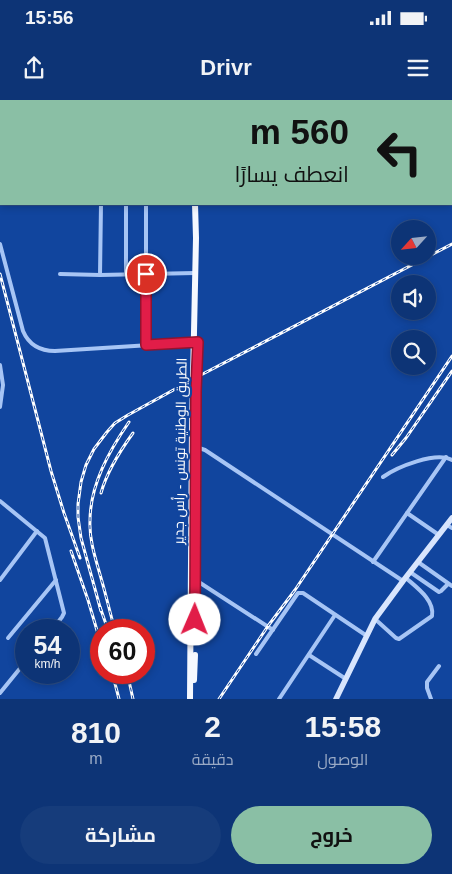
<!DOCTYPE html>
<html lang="ar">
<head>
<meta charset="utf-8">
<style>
	:root { --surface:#0d3476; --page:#163c7b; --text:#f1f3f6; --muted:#9aaac5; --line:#2d4f88; --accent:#8abfa5 }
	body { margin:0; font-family:Arial,Cairo,sans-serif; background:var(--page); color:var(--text); direction:rtl; height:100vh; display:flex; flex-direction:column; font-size:19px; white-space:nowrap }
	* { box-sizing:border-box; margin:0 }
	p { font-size:16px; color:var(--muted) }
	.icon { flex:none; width:28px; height:28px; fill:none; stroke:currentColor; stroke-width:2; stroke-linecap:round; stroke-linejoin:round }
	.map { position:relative; height:599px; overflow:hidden; direction:ltr }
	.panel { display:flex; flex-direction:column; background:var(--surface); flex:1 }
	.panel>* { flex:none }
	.guide { position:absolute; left:0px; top:0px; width:452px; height:105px; box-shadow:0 2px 8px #0003,0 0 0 1px var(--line); direction:rtl; background:#8abfa5; color:#111; overflow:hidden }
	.needle { width:32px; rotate:243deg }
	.fabs { position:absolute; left:391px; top:120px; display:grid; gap:10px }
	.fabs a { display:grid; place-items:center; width:45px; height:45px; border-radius:50%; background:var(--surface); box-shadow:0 2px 8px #0003,0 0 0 1px var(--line); font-size:25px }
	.speed { position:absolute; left:15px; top:519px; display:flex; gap:10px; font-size:25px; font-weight:700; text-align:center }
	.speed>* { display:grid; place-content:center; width:65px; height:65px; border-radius:50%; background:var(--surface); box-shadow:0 2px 8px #0003,0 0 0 1px var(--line); line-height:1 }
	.speed small { font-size:12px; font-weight:400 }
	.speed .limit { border:8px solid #d22; background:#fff; color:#111 }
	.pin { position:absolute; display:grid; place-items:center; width:42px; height:42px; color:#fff; margin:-21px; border:2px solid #fff; border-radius:50%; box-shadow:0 1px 5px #0007 }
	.me { position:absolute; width:55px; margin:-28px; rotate:1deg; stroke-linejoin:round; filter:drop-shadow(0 0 4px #0008) }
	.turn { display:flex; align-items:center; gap:18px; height:105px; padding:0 20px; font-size:22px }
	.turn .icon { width:65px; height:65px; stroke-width:2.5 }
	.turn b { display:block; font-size:35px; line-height:42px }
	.eta { display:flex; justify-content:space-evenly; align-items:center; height:85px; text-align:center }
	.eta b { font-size:30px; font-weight:700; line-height:35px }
	.primary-button { display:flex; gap:10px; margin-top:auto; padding:10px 20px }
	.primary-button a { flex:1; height:58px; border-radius:30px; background:var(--accent); color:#111; font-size:20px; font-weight:700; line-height:58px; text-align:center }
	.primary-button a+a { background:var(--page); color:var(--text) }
	.status { display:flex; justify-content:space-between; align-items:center; height:35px; padding:0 25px; background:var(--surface); direction:ltr }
	.status svg { height:14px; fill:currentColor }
	header { display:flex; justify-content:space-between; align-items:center; height:65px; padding:0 20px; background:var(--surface); font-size:22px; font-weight:700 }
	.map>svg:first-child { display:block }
</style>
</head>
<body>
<div class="status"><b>15:56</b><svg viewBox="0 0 49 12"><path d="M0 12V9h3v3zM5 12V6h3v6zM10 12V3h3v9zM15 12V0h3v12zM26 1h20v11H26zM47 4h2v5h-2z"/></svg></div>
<header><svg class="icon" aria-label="menu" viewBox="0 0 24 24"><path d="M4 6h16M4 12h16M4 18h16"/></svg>Drivr<svg class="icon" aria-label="share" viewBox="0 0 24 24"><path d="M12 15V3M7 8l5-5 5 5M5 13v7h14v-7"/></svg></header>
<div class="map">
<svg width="452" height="599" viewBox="0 0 452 599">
	<rect width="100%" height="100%" fill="#11459e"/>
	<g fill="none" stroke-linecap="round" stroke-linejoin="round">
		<!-- street -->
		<g stroke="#a7c5f5" stroke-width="4">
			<polyline points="129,0 130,1"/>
			<polyline points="46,1 46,0"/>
			<polyline points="60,1 61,0"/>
			<polyline points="106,1 107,0"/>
			<polyline points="158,1 158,0"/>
			<polyline points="0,75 1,73"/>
			<polyline points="0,86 1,87"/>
			<polyline points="0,96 1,96"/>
			<path d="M0,144L23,231C29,245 40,251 55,251L198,242"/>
			<polyline points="60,174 100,175 195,173"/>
			<polyline points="126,174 126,104"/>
			<polyline points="100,175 101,104"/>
			<polyline points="146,245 146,104"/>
			<polyline points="0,265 3,285 0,307"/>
			<polyline points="192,348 199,348 205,350 403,481"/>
			<path d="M383,377C397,367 436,351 452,360"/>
			<polyline points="0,401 45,438 64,513 62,517 52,530"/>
			<polyline points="407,413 439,435"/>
			<polyline points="447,425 452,428"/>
			<polyline points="373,462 446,357"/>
			<polyline points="418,462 452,486"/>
			<polyline points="410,472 439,492 441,491 448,484"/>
			<polyline points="191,477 273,530"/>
			<polyline points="0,480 37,431"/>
			<path d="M375,519L396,538L399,539L432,516C435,500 416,487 406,478"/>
			<polyline points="8,538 56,480"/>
			<polyline points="256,554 298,493 303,493 367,536"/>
			<polyline points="309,555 346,579"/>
			<polyline points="0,593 26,561"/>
			<polyline points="279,599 335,515"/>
			<polyline points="431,599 427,588 427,582 439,566"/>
		</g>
		<!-- secondary -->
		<g stroke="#d8e5fd" stroke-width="5.5">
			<polyline points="0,91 1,91"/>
			<polyline points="336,599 375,519 403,481 452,418"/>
		</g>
		<!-- primary -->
		<g stroke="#f5f8ff" stroke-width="6">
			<polyline points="197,1 197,0"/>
			<polyline points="194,580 195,555"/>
			<polyline points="190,599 192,326 196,138 195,104"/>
		</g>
		<defs>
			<g id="rail">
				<polyline points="0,174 51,371 64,413 80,458"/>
				<polyline points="392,355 406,338 452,271"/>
				<path d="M101,393C107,371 120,351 133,333"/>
				<polyline points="71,451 88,500 101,544"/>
				<polyline points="100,507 108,530"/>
				<polyline points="101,511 81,438 78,417 78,404 81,382 86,365 94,349 107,332 115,323 128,315 197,277 452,144"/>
				<path d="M115,530C110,513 106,495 101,478C96,460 89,440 90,421C90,385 109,351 129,322"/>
				<polyline points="112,572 119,599"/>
				<polyline points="127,572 133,599"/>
				<polyline points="219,599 268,526 295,490 452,256"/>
			</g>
		</defs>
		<!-- rail casing -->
		<use href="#rail" stroke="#fff" stroke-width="3"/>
		<!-- rail -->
		<use href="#rail" stroke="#11459e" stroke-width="1" stroke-dasharray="4" stroke-linecap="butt"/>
	</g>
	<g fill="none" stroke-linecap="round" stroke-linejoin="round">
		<defs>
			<polyline id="route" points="146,174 146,245 198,242 196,291 195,520"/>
		</defs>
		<!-- route casing -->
		<use href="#route" stroke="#92132f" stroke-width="12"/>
		<!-- route -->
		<use href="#route" stroke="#e11d48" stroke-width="9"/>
	</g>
	<g text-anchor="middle" stroke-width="4.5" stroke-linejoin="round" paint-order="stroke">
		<!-- street labels -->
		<g font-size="14" fill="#fff" stroke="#11459e">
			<text transform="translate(180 351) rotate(-89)" y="5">الطريق الوطنية تونس - رأس جدير</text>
		</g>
	</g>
</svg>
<div class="fabs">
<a><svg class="needle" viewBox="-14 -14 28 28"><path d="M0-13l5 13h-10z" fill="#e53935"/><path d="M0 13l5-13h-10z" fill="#9aaac5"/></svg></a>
<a><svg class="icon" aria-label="sound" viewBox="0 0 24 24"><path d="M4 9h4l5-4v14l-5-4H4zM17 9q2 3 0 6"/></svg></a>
<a><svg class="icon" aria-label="search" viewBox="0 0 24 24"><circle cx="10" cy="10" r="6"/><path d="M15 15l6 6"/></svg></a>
</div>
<div class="speed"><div>54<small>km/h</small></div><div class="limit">60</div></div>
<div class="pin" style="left:146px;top:174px;background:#d93025"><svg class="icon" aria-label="arrive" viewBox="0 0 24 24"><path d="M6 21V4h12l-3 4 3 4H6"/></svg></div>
<svg class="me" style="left:195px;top:520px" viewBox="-20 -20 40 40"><circle r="19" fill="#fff"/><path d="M0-13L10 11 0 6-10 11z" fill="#e11d48"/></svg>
<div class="guide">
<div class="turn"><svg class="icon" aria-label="left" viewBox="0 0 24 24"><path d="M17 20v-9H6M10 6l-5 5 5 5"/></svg><div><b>560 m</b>انعطف يسارًا</div></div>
</div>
</div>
<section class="panel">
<div class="eta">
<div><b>15:58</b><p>الوصول</p></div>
<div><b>2</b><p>دقيقة</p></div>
<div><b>810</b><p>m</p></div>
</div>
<div class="primary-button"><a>خروج</a><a>مشاركة</a></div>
</section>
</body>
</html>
